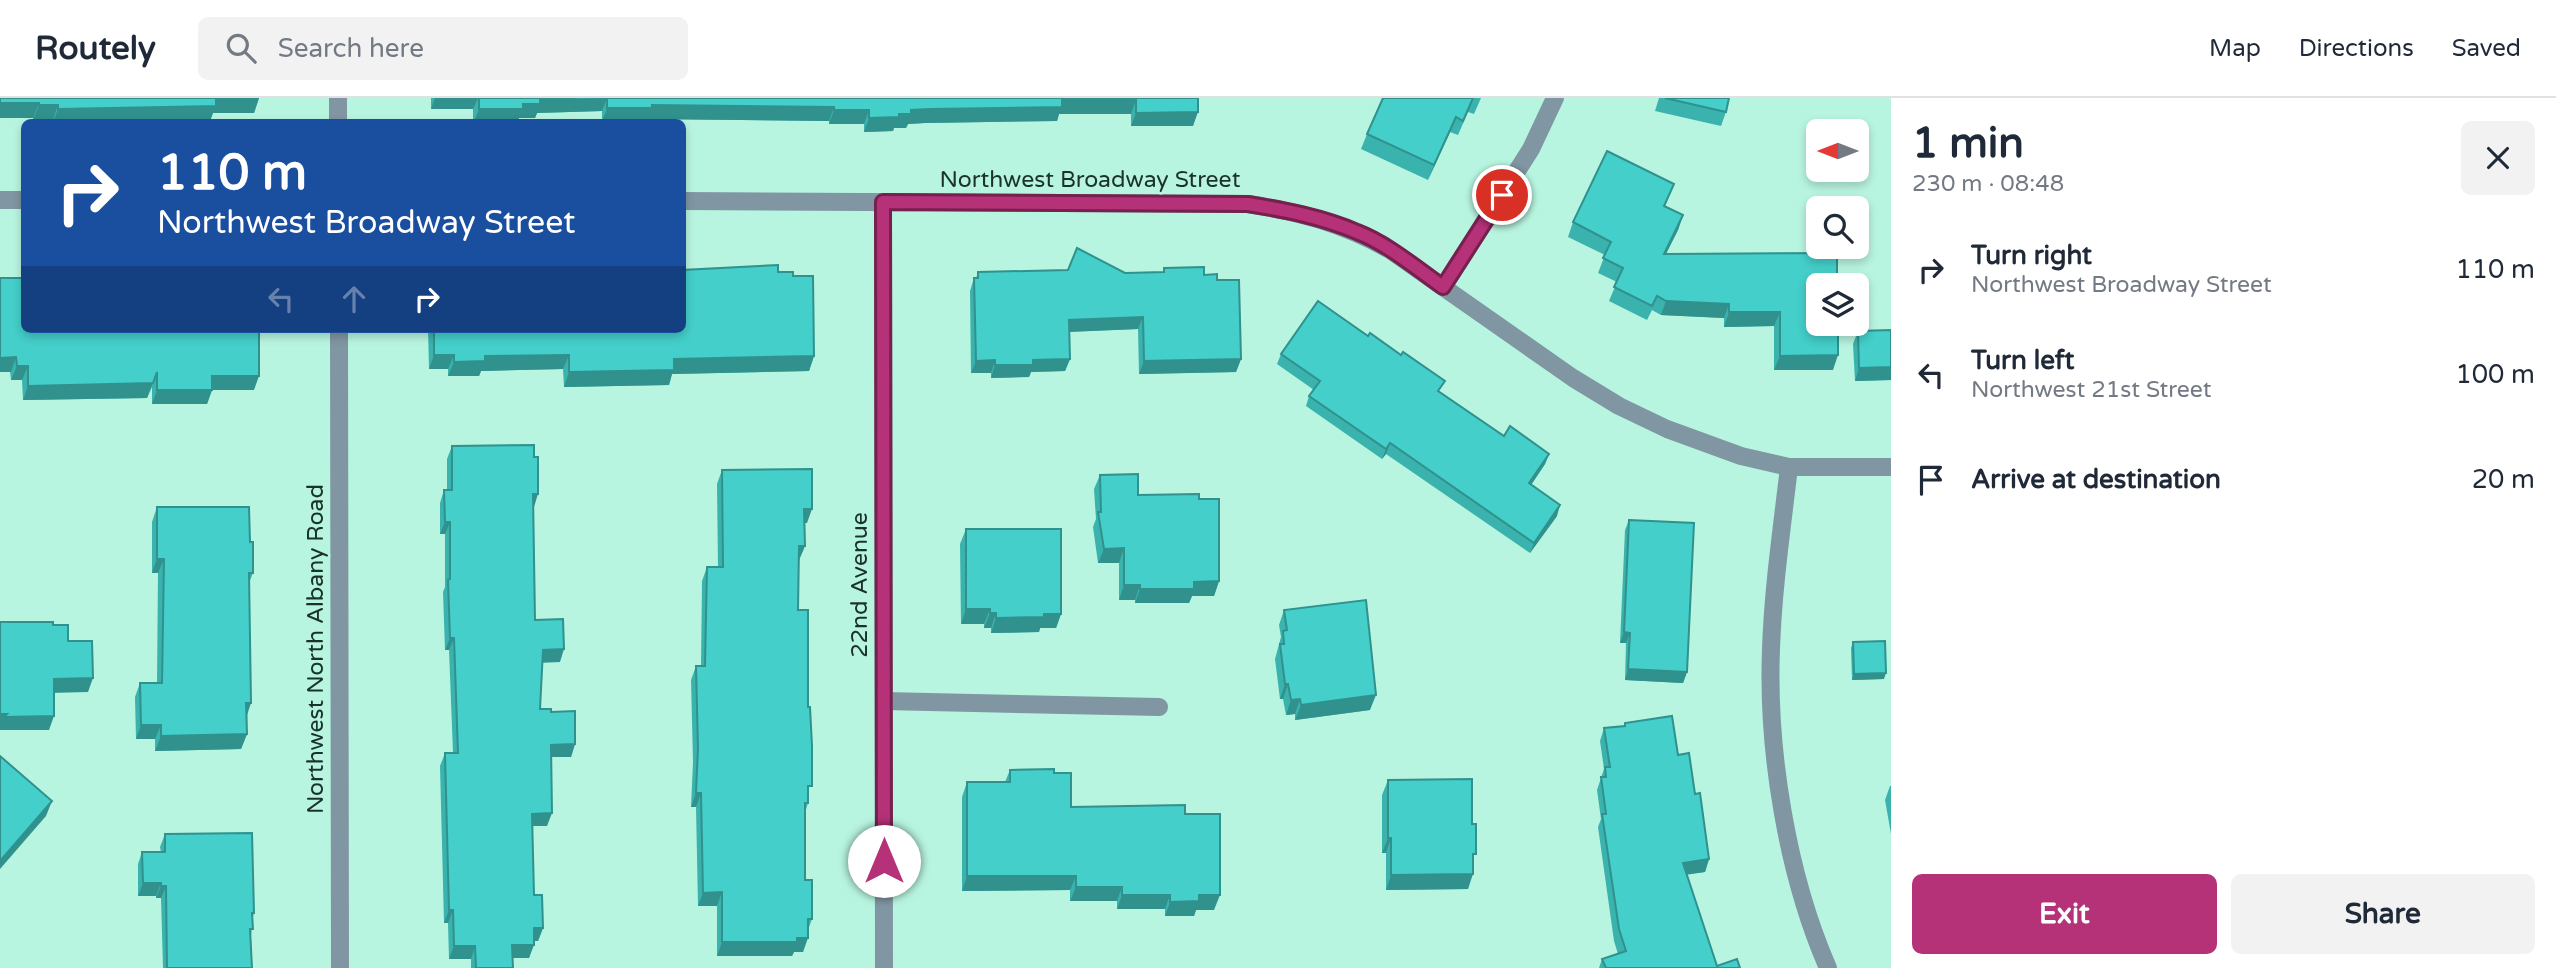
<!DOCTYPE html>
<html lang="en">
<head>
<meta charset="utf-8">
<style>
	:root { --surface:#fff; --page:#f2f2f3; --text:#1f2937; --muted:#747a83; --line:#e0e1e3; --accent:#b53178 }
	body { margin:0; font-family:"Varela Round",sans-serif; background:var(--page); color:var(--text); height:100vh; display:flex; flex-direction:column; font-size:26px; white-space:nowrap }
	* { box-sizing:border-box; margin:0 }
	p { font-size:23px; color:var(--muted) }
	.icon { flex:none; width:38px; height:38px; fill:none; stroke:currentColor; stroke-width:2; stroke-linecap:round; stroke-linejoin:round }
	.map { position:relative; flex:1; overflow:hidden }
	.drawer { display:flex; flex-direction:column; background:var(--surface); width:665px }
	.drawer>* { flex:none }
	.guide { position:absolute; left:21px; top:21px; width:665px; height:214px; border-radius:10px; box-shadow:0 4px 10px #0003; background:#1a4fa0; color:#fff; overflow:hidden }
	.needle { width:46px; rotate:270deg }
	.tools { position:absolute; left:1806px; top:21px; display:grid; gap:14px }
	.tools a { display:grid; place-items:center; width:63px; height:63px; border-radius:10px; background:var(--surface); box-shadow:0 4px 10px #0003; font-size:35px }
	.pin { position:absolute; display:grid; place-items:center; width:60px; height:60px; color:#fff; margin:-30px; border:4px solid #fff; border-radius:50%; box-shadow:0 2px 7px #0007 }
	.me { position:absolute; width:77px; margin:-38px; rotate:0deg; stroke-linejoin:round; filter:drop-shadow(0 0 5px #0008) }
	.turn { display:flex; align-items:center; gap:24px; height:147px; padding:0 21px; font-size:32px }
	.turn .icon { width:91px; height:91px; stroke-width:2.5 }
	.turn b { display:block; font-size:49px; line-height:60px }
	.lanes { display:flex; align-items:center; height:66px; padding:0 21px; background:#0003; justify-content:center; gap:35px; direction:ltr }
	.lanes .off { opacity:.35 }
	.round { display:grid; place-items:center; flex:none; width:74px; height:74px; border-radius:10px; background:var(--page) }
	.summary { display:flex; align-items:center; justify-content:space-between; height:119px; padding:0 21px }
	h1 { font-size:42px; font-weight:700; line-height:52px }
	.action { display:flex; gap:14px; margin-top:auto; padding:14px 21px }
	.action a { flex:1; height:80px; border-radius:10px; background:var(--accent); color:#fff; font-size:28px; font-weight:700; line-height:80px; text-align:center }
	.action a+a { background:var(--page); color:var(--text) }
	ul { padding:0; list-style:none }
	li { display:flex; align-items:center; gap:21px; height:105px; padding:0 21px }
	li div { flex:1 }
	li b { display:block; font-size:26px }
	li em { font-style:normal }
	header { display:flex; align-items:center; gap:42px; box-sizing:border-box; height:98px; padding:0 35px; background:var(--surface); border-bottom:2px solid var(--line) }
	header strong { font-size:33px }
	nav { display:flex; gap:38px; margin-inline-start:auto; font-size:24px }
	.search { width:490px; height:63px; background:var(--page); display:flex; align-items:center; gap:18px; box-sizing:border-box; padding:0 24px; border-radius:10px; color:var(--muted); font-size:26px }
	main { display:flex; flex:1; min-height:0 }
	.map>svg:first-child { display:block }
</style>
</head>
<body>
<header>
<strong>Routely</strong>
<div class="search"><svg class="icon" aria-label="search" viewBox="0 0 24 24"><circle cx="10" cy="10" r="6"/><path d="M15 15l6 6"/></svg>Search here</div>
<nav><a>Map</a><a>Directions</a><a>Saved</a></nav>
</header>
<main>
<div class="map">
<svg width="1891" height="870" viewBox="0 0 1891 870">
	<rect width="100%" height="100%" fill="#b8f5e0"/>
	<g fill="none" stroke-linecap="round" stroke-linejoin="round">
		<!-- minor -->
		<g stroke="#8096a2" stroke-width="18">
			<polyline points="0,102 24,102"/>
			<path d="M682,103L1248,106C1300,114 1344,126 1390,152L1573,280L1619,308L1667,331L1741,358L1789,369H1891"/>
			<polyline points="883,104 884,870"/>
			<polyline points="1443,189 1531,51 1555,0"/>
			<path d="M1789,369C1782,430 1773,490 1771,551C1767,653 1787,776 1828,870"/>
			<polyline points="884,603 1159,609"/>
		</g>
		<!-- tertiary -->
		<g stroke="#8096a2" stroke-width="18">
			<polyline points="338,0 338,24"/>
			<polyline points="339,231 340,870"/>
		</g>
	</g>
	<!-- wall -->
	<g fill="#3ab2ae">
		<polygon points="0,0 259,0 254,15 213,15 210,23 114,24 53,24 53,22 33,22 33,20 0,20"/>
		<polygon points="431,0 1198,0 1193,28 1131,28 1131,16 1059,16 1057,23 925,25 908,26 906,30 894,30 893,33 864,34 864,26 829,26 829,23 648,21 647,24 602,24 602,13 537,15 535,20 519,20 518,24 473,24 473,11 431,11"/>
		<polygon points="1383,0 1481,0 1474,16 1468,14 1458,37 1450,34 1428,82 1361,51 1367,36"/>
		<polygon points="1659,0 1729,0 1726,14 1721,28 1655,13"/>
		<polygon points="1674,86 1665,108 1683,117 1678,132 1666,155 1837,155 1833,272 1774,272 1774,228 1724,229 1724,220 1661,217 1652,212 1647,222 1609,203 1617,184 1598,175 1605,157 1568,139 1573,124"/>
		<polygon points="1164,170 1204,177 1217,182 1241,261 1236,274 1139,276 1138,231 1069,234 1070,261 1065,273 1031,274 1029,279 991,280 991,275 971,275 970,193 974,180 976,180 978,174 1125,175 1163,174"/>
		<polygon points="778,174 793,178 814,258 809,273 672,276 669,287 564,289 563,271 481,273 479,278 448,278 448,271 429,271 428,231 682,231"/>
		<polygon points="0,180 254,292 212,292 207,306 152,306 152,289 147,300 23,302 22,282 11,282"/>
		<polygon points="1891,232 1891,282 1855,283 1853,246 1858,233"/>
		<polygon points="1281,256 1441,294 1504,338 1549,356 1545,366 1531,387 1557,418 1530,455 1386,356 1382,361 1306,308 1309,298 1314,292 1277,266"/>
		<polygon points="452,348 533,409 535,522 560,564 542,564 540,611 551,614 575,646 571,659 551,659 547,728 532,728 534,797 543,830 538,843 534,843 529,860 513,860 513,870 471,870 471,861 449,861 448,825 444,825 440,668 445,655 453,655 449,552 445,552 443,494 445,489 445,436 440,436 440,405 444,392 447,392 447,361"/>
		<polygon points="722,372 807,425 804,425 805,448 799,462 798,512 808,705 805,715 805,782 812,821 808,832 803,854 794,854 792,858 717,858 717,808 698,808 696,709 691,709 693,664 691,582 696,568 701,568 702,483 707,469 718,469 717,386"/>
		<polygon points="1100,377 1138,397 1199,401 1219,483 1214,498 1192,498 1189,505 1135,505 1135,502 1119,502 1119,465 1098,465 1093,429 1096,421 1094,391"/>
		<polygon points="157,409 250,444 253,475 249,485 247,636 241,651 155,653 155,641 136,641 135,599 140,585 157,585 158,475 152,475 152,424"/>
		<polygon points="1629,422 1687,574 1683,585 1625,582 1626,545 1620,545 1625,432"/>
		<polygon points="966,431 1061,516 1056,530 1040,530 1039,534 991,535 991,530 984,530 984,526 961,526 960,446"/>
		<polygon points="1284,512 1370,612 1295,622 1295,616 1286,617 1283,601 1280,601 1275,561 1281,539 1279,527"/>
		<polygon points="1853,544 1884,581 1852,582 1851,550"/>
		<polygon points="1625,625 1678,657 1695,696 1709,761 1705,774 1686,776 1717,868 1740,870 1599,870 1602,861 1618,856 1614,843 1598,729 1601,721 1597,692 1604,671 1600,643 1604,630 1623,628"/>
		<polygon points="1010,672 1054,675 1071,709 1185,716 1214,812 1196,812 1194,818 1165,818 1165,811 1117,811 1117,803 1070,803 1070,792 962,793 962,699 967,684 1005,684"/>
		<polygon points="1388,682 1473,765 1468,791 1386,792 1386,755 1382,755 1382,697"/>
		<polygon points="1890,688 1891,688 1891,736 1885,702"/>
		<polygon points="165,736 254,815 253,819 251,838 252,870 163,870 161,800 156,800 156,798 138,798 138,766 142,754 161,754 160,749"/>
	</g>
	<!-- shaded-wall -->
	<g fill="#30918d">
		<polygon points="259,0 254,15 213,15 210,23 53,24 58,11 216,1"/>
		<polygon points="435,0 478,0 473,11 431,11"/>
		<polygon points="607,0 602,13 537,15 535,20 519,20 518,24 474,24 479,11 523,6 540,1"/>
		<polygon points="1062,2 1136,2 1131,16 1059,16 1057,23 925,25 908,26 906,30 894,30 893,33 864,34 869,20 899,16 911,12"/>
		<polygon points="0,5 39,5 33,20 0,20"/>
		<polygon points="39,7 58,7 53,22 33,22"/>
		<polygon points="652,7 834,9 829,23 648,21 647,24 602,24 607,10"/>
		<polygon points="834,12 869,12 864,26 829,26"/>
		<polygon points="1198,14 1193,28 1131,28 1136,15"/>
		<polygon points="1456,19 1450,34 1428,82 1434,67"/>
		<polygon points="1683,117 1678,132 1659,170 1664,156"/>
		<polygon points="1666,203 1729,206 1724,220 1661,217"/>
		<polygon points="1729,214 1780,214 1774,228 1724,229"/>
		<polygon points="1143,219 1138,231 1065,234 1069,222"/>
		<polygon points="434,257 454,257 448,271 429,271"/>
		<polygon points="569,257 563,271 481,273 479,278 448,278 454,264 485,258"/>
		<polygon points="1838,257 1833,272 1774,272 1780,258"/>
		<polygon points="814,258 809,273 672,276 669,287 564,289 569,274 674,261"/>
		<polygon points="16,259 11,274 0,274 0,260"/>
		<polygon points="1070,261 1065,273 1031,274 1029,279 991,280 995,267 1033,262"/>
		<polygon points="1241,261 1236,274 1139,276 1144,263"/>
		<polygon points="995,262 991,275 971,275 976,263"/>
		<polygon points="17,268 28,268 22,282 11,282"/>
		<polygon points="1891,269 1891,282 1855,283 1859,270"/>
		<polygon points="157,274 147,300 23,302 28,288"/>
		<polygon points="212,278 259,278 254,292 212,292 207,306 152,306 157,292"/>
		<polygon points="1390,345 1386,356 1382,361 1386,351"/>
		<polygon points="1549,356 1545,366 1525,396 1529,385"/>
		<polygon points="533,396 538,396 534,409"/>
		<polygon points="1560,407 1557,418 1530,455 1534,445"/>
		<polygon points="804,411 812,411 807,425 799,425"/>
		<polygon points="445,424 450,424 445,436 440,436"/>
		<polygon points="799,448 805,448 799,462 794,462"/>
		<polygon points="1124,450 1119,465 1098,465 1104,451"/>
		<polygon points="157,461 164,461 158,475 152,475"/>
		<polygon points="1219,483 1214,498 1192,498 1189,505 1135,505 1140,491 1194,484"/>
		<polygon points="1124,487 1140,487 1135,502 1119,502"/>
		<polygon points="966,511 990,511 984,526 961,526"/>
		<polygon points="990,515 996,515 991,530 984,530"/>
		<polygon points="1044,516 1061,516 1056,530 1040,530 1039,534 991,535 996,520"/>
		<polygon points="1624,534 1630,535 1626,545 1620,545"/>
		<polygon points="450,540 454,540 449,552 445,552"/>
		<polygon points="564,551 560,564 538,565 543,552"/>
		<polygon points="1628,571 1687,574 1683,585 1625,582"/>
		<polygon points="1886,575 1884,581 1852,582 1854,576"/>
		<polygon points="93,580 88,594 49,595 54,581"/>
		<polygon points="1285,586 1288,586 1283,601 1280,601"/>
		<polygon points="1376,597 1370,612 1295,622 1301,607"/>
		<polygon points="1300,601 1295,616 1286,617 1291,602"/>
		<polygon points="246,605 251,605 246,620"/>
		<polygon points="0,616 7,616 54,618 49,632 0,632"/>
		<polygon points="141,627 161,627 155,641 136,641"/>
		<polygon points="247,636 241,651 155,653 161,638"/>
		<polygon points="575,646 571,659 547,659 551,647"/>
		<polygon points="696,695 701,695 696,709 691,709"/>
		<polygon points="52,703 46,718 0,771 0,763"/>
		<polygon points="552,715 547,728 527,728 532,716"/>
		<polygon points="1388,740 1391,740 1386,755 1382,755"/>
		<polygon points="1709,761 1705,774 1678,778 1683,765"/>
		<polygon points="1473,776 1468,791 1386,792 1391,777"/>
		<polygon points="967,778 1076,778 1070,792 962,793"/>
		<polygon points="143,785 161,785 156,798 138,798"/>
		<polygon points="161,788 166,788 161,800 156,800"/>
		<polygon points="1076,789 1122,789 1117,803 1070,803"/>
		<polygon points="722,794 717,808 698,808 703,795"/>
		<polygon points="1122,797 1170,797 1165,811 1117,811"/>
		<polygon points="1199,797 1220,797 1214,812 1196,812 1194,818 1165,818 1170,804"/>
		<polygon points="449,812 453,812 448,825 444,825"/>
		<polygon points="534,830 543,830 538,843 529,843"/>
		<polygon points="797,840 808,840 803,854 794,854 792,858 717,858 722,844"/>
		<polygon points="512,847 534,847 529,860 508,860"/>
		<polygon points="454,848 475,848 471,861 449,861"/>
	</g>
	<!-- building -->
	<g fill="#44cfca" stroke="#30918d" stroke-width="2">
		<polygon points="0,0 254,0 216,1 216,8 58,11 58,7 39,7 39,5 0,5"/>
		<polygon points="479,0 577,0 540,1 540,6 523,6 523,11 479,11"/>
		<polygon points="607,0 1198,0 1198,14 1136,15 1136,2 1062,2 1062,9 930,11 911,12 911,16 899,16 899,19 869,20 869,12 834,12 834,9 652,7 652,10 607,10"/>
		<polygon points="1383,0 1473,0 1463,23 1456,19 1434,67 1367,36"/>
		<polygon points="1665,0 1729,0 1726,14"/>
		<polygon points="1607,53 1674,86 1664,108 1683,117 1664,156 1837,155 1837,187 1818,187 1818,226 1838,226 1838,257 1780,258 1780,214 1729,214 1729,206 1666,203 1657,198 1652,208 1614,189 1623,170 1603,160 1611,144 1573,124"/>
		<polygon points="1077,150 1125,175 1164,174 1164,170 1204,169 1204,177 1217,176 1217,182 1239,182 1241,261 1144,263 1143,219 1069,222 1070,261 1033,262 1033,267 995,267 995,262 976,263 974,180 978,180 978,174 1068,172"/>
		<polygon points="778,167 778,174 793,174 793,178 813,178 814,258 674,261 674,272 569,274 569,257 485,258 485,263 454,264 454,257 434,257 434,231 682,231 682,172"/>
		<polygon points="0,180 24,180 24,231 259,231 259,278 212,278 212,292 157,292 157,274 153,285 28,288 28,268 17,268 16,259 0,260"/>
		<polygon points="1318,203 1368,238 1370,235 1401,257 1403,254 1445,283 1438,293 1504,338 1510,328 1549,356 1529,385 1560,407 1534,445 1390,345 1386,351 1309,298 1320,283 1281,256"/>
		<polygon points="1891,232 1891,269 1859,270 1858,233"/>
		<polygon points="534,347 534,359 538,359 538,396 533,396 535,522 563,521 564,551 543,552 540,611 551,611 551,614 575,613 575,646 551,647 552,715 532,716 534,797 542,797 543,830 534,830 534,847 512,847 513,870 476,870 475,848 454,848 453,812 449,812 445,655 458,655 454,540 450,540 448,482 450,481 450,424 445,424 444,392 452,392 452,348"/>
		<polygon points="812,371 812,411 804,411 805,448 799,448 798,512 808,512 808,609 810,609 812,648 812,688 808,688 808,705 805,705 805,782 812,782 812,821 808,821 808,840 797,840 797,844 722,844 722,794 703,795 701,695 696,695 698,650 696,568 705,568 707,469 723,469 722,372"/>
		<polygon points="1138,376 1138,397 1199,396 1199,401 1219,401 1219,483 1194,484 1194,491 1140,491 1140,487 1124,487 1124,450 1104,451 1098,414 1101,414 1100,377"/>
		<polygon points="157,409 249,409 250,444 253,444 253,475 249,475 251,605 246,605 247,636 161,638 161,627 141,627 140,585 162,585 164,461 157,461"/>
		<polygon points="1629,422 1694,425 1687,574 1628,571 1630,535 1624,534"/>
		<polygon points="966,431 1061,431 1061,516 1044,516 1044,519 996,520 996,515 990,515 990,511 966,511"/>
		<polygon points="1366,502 1376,597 1301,607 1300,601 1291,602 1288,586 1285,586 1280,546 1284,546 1283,533 1287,532 1284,512"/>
		<polygon points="0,524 53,524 53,527 68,527 68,543 92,543 93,580 54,581 54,618 4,619 7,616 0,616"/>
		<polygon points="1885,543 1886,575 1854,576 1853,544"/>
		<polygon points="1672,618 1678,657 1689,655 1695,696 1700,695 1709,761 1683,765 1717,868 1737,861 1740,870 1606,870 1602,861 1626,853 1619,831 1602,716 1606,716 1601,679 1606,679 1605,669 1610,669 1604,630 1625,628 1625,625"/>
		<polygon points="0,658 52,703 0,763"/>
		<polygon points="1054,671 1054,675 1071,675 1071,709 1185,707 1185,716 1220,716 1220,797 1199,797 1199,803 1170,804 1170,797 1122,797 1122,789 1076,789 1076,778 967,778 967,684 1010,684 1010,672"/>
		<polygon points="1472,681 1472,726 1476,726 1476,756 1473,756 1473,776 1391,777 1391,740 1388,740 1388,682"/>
		<polygon points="252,735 254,815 252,815 253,831 250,831 252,870 167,870 166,788 161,788 161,785 143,785 142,754 165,754 165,736"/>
	</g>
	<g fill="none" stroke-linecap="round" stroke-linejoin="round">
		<defs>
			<path id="route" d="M884,763L883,104L1248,106C1285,112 1322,119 1357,134C1388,146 1416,170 1443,189L1502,97"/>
		</defs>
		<!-- route casing -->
		<use href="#route" stroke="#76204e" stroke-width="18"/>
		<!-- route -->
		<use href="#route" stroke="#b53178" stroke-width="12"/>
	</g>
	<g text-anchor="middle" stroke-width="5" stroke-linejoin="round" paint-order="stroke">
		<!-- street labels -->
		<g font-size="23" fill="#1a322b" stroke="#b8f5e0">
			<text x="1090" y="89">Northwest Broadway Street</text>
			<text transform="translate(859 487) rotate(-90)" y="8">22nd Avenue</text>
			<text transform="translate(315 551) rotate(-90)" y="8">Northwest North Albany Road</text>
		</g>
	</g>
</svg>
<div class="tools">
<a><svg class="needle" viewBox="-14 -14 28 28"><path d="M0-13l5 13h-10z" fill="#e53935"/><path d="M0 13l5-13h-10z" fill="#747a83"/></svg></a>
<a><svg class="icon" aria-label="search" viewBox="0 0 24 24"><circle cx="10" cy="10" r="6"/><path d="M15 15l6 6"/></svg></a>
<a><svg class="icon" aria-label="layers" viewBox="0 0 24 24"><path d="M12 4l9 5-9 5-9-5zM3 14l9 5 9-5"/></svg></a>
</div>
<div class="pin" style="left:1502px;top:97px;background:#d93025"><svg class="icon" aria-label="arrive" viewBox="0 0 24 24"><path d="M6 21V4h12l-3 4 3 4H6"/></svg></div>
<svg class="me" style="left:884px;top:763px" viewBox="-20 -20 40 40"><circle r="19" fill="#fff"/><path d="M0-13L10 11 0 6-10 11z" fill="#b53178"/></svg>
<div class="guide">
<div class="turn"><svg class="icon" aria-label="right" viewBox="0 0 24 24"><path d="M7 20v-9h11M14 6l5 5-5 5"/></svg><div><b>110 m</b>Northwest Broadway Street</div></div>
<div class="lanes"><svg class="icon off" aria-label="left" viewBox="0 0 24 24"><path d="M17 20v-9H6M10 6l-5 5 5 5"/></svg><svg class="icon off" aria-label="ahead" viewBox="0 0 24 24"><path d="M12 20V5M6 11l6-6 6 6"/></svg><svg class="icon" aria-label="right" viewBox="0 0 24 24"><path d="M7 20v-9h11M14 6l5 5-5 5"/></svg></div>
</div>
</div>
<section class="drawer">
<div class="summary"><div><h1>1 min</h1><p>230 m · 08:48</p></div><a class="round"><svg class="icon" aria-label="close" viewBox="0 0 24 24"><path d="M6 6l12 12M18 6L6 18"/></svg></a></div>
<ul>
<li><svg class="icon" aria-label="right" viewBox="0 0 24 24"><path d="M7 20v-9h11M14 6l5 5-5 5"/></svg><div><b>Turn right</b><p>Northwest Broadway Street</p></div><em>110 m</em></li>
<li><svg class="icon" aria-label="left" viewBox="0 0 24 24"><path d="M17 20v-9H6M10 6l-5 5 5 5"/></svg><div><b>Turn left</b><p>Northwest 21st Street</p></div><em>100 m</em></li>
<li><svg class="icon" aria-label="arrive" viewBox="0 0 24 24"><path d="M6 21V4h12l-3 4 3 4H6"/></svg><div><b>Arrive at destination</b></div><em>20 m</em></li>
</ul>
<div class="action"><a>Exit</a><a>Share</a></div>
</section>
</main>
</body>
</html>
